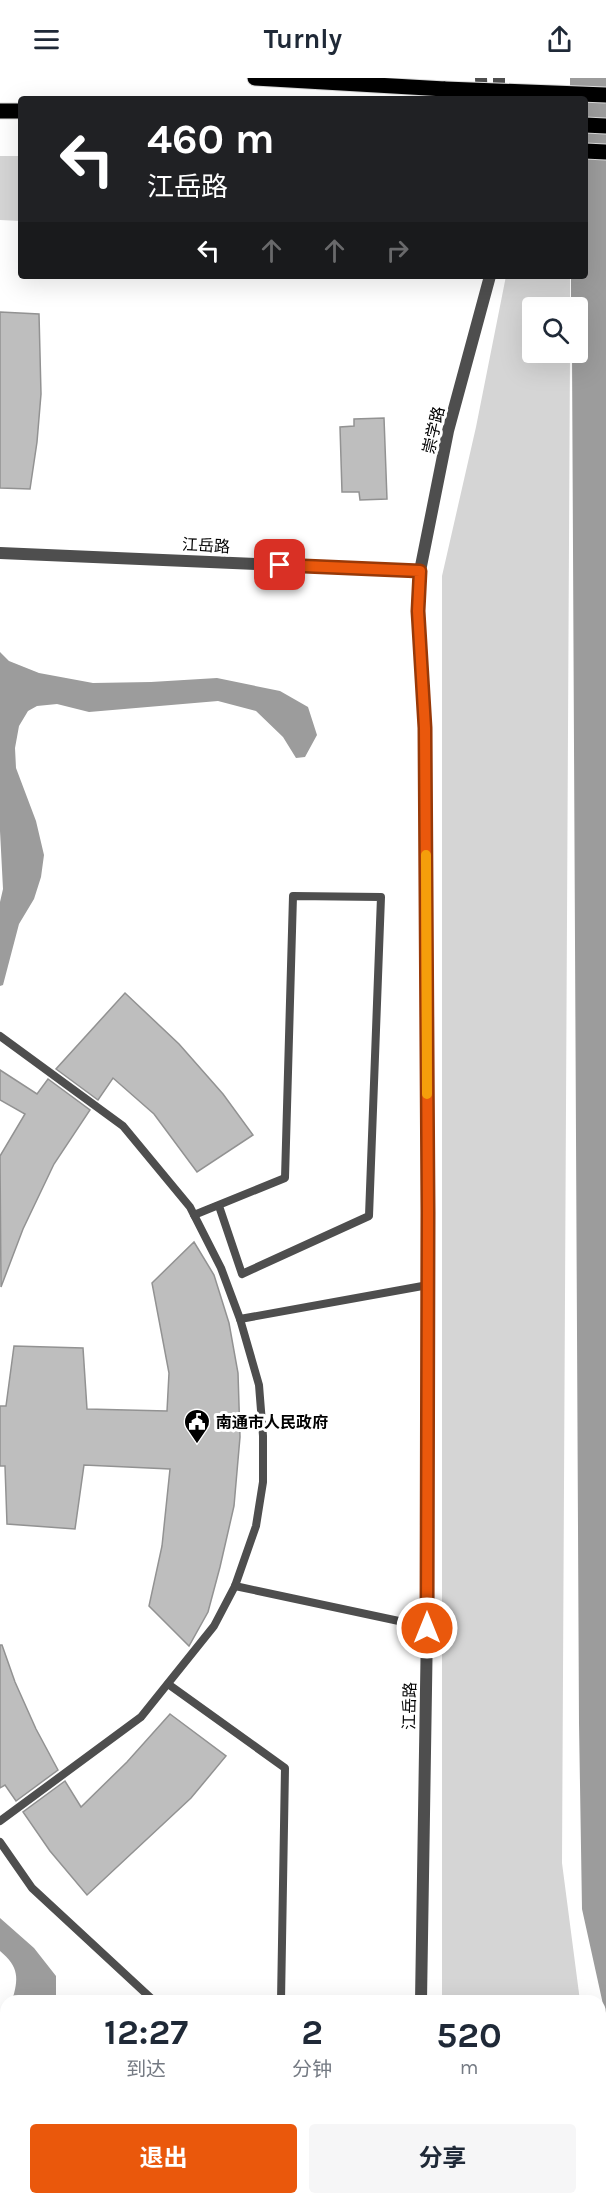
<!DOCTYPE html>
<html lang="zh">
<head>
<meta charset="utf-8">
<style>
	:root { --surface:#fff; --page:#f6f6f7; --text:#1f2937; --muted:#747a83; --accent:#ea580c }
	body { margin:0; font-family:Karla,"Noto Sans SC",sans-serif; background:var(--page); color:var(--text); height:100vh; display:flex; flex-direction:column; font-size:22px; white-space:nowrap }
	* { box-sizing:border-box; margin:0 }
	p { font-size:20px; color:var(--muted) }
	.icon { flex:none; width:33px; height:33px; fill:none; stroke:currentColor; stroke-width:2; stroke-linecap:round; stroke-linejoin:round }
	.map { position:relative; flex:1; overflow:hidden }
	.drawer { position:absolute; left:0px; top:1917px; width:606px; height:210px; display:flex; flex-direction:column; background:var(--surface); border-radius:18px 18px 0 0; box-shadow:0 6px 24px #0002 }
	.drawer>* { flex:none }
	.banner { position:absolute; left:18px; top:18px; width:570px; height:183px; border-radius:6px; box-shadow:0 6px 24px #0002; background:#202124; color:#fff; overflow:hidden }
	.buttons { position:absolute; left:522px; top:219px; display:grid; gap:12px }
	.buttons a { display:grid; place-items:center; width:66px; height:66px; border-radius:6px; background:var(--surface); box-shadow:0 6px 24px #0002; font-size:30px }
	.pin { position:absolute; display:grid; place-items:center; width:51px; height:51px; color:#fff; margin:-26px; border-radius:12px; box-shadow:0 3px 9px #0006 }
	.me { position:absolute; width:66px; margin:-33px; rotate:0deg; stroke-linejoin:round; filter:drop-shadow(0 0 4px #0008) }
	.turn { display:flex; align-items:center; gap:21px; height:126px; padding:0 30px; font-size:27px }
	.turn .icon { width:78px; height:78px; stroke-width:2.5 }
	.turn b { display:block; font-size:42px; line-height:51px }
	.lanes { display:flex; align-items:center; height:57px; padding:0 30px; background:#0003; justify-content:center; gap:30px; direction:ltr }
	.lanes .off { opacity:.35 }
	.eta { display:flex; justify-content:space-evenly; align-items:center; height:102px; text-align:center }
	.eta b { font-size:36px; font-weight:700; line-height:42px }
	.primary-button { display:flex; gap:12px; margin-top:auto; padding:12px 30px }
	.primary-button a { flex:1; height:69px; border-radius:6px; background:var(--accent); color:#fff; font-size:24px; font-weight:700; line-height:69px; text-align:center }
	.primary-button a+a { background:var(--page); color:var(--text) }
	header { display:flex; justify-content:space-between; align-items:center; height:78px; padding:0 30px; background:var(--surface); font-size:27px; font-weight:700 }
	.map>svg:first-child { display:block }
</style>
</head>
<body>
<header><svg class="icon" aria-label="menu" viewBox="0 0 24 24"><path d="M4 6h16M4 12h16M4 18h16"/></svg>Turnly<svg class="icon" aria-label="share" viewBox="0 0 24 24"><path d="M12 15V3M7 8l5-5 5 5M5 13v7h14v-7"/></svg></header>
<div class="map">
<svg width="606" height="2127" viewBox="0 0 606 2127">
	<rect width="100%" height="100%" fill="#fff"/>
	<!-- green -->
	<g fill="#d5d5d5">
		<polygon points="0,78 21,78 21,143 0,142"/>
		<polygon points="506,198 570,198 570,229 532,230 532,274 570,275 562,1785 580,1923 442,1923 442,498 476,349"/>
		<polygon points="600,1972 606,1986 606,2127 442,2127 442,2121 600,2121"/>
	</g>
	<!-- water -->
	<g fill="#9c9c9c">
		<polygon points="570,0 606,0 606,1940 582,1831 579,1645 572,275 578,274 578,230 571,229 571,198 585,198 585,21 570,21"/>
		<polygon points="0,574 9,583 39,595 93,605 151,604 217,600 280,613 308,629 317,657 305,679 296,680 283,659 256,633 218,623 89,634 57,626 37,628 28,633 19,648 15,670 16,690 36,743 44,777 41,799 34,821 19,846 3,907 0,908 0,824 3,811 0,753"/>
		<path d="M0,1840L34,1870L56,1898V1923H12C19,1900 19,1889 0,1873Z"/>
		<polygon points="6,1941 6,2071 0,2068 0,1954"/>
	</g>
	<!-- building -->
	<g fill="#bebebe" stroke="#929292" stroke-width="1.5">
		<polygon points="0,234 39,236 41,316 37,364 30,411 0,410"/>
		<polygon points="384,340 387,421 360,422 359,414 342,414 340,349 354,348 354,341"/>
		<polygon points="125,915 179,966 223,1016 253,1057 197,1094 154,1036 113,1000 98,1022 56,991"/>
		<polygon points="0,992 37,1016 48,1001 90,1032 54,1086 23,1151 1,1209 0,1078 25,1036 0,1022"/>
		<polygon points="194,1164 214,1197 229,1245 238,1295 240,1359 234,1428 220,1489 208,1534 189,1568 149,1528 162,1468 170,1391 84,1387 75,1451 7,1446 5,1388 0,1388 0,1328 6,1328 14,1268 83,1270 87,1331 167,1333 169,1295 152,1205"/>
		<polygon points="0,1567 2,1567 15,1604 36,1651 58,1692 16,1723 5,1707 0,1710"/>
		<polygon points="170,1636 226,1678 191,1720 87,1817 50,1773 23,1734 65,1703 81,1729 127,1684"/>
	</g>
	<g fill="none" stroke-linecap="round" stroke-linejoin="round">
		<defs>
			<g id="primary">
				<polyline points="255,0 445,11"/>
				<polyline points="0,33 21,33"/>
				<polyline points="585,47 606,48"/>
				<polyline points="585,73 606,74"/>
			</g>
		</defs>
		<!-- primary casing -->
		<use href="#primary" stroke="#dbdbdb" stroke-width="17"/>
		<!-- service -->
		<g stroke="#4e4e4e" stroke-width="8">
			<polyline points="0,958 123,1048 190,1129 221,1190 240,1241 259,1307 263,1358 263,1404 256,1448 235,1508 214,1548 141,1639 0,1743"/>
			<polyline points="194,1137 285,1100 293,818 381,819 369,1138 242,1196 219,1128"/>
			<polyline points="240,1241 428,1207"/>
			<polyline points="235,1508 427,1549"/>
			<polyline points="168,1606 285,1690 281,1923"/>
			<polyline points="0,1764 32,1810 154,1923"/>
		</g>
		<!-- tertiary -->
		<g stroke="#4e4e4e" stroke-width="12">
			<polyline points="481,0 482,21"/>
			<polyline points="499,0 499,21"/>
			<polyline points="0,475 420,493"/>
			<polyline points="421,1923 427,1549 428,1134 425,650 418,533 420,493 448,353 490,198"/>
			<polyline points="425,2121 425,2127"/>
		</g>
		<!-- primary -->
		<use href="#primary" stroke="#000" stroke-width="15"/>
		<defs>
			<polyline id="primary-bridge" points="445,11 606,17"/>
		</defs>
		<!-- primary-bridge casing -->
		<use href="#primary-bridge" stroke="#dbdbdb" stroke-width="17" stroke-linecap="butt"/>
		<!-- primary-bridge -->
		<use href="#primary-bridge" stroke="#000" stroke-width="15"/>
	</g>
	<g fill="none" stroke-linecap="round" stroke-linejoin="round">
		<defs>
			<polyline id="route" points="280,487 420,493 418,533 425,650 428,1134 427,1550"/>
		</defs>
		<!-- route casing -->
		<use href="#route" stroke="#983908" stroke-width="15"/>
		<!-- route -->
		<use href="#route" stroke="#ea580c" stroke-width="10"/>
		<!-- slow -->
		<polyline stroke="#f59e0b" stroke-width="10" points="426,777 427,1016"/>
	</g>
	<!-- icons -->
	<defs>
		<symbol id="civic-pin" viewBox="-11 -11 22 30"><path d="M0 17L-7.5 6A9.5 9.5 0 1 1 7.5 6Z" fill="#000" stroke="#fff"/><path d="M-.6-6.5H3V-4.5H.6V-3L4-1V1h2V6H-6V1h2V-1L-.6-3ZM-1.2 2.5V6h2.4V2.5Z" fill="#fff"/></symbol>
	</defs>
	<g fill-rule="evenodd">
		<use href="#civic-pin" x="182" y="1329" width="30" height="40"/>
	</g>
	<g text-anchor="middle" stroke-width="6" stroke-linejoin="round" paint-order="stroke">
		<!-- street labels -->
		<g font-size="16" fill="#000" stroke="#fff">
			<text transform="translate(433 352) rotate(-77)" y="6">崇学路</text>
			<text transform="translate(206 467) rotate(3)" y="6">江岳路</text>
			<text transform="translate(409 1628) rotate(-89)" y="6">江岳路</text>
		</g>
		<!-- poi labels -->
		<g font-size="16" font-weight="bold" fill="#000" stroke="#fff" text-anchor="start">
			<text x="216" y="1350">南通市人民政府</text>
		</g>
	</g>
</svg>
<div class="buttons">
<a><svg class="icon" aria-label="search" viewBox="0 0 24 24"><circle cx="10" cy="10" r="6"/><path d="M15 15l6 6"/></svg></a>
</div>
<div class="pin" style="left:280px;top:487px;background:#d93025"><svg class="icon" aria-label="arrive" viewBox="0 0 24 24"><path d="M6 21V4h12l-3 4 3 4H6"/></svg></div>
<svg class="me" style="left:427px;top:1550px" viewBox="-20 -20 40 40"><circle r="17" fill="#ea580c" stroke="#fff" stroke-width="3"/><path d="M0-11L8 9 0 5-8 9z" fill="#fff"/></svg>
<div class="banner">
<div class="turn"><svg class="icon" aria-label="left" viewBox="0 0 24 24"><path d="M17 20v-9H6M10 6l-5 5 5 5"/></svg><div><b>460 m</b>江岳路</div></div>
<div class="lanes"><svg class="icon" aria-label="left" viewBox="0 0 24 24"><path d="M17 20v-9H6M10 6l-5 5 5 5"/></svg><svg class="icon off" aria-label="ahead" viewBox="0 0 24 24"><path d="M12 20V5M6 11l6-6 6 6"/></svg><svg class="icon off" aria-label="ahead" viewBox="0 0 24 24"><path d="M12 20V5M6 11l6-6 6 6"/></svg><svg class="icon off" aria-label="right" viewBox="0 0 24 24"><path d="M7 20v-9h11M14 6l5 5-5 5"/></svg></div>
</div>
<section class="drawer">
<div class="eta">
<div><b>12:27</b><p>到达</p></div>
<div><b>2</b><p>分钟</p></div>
<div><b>520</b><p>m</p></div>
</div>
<div class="primary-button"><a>退出</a><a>分享</a></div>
</section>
</div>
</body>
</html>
